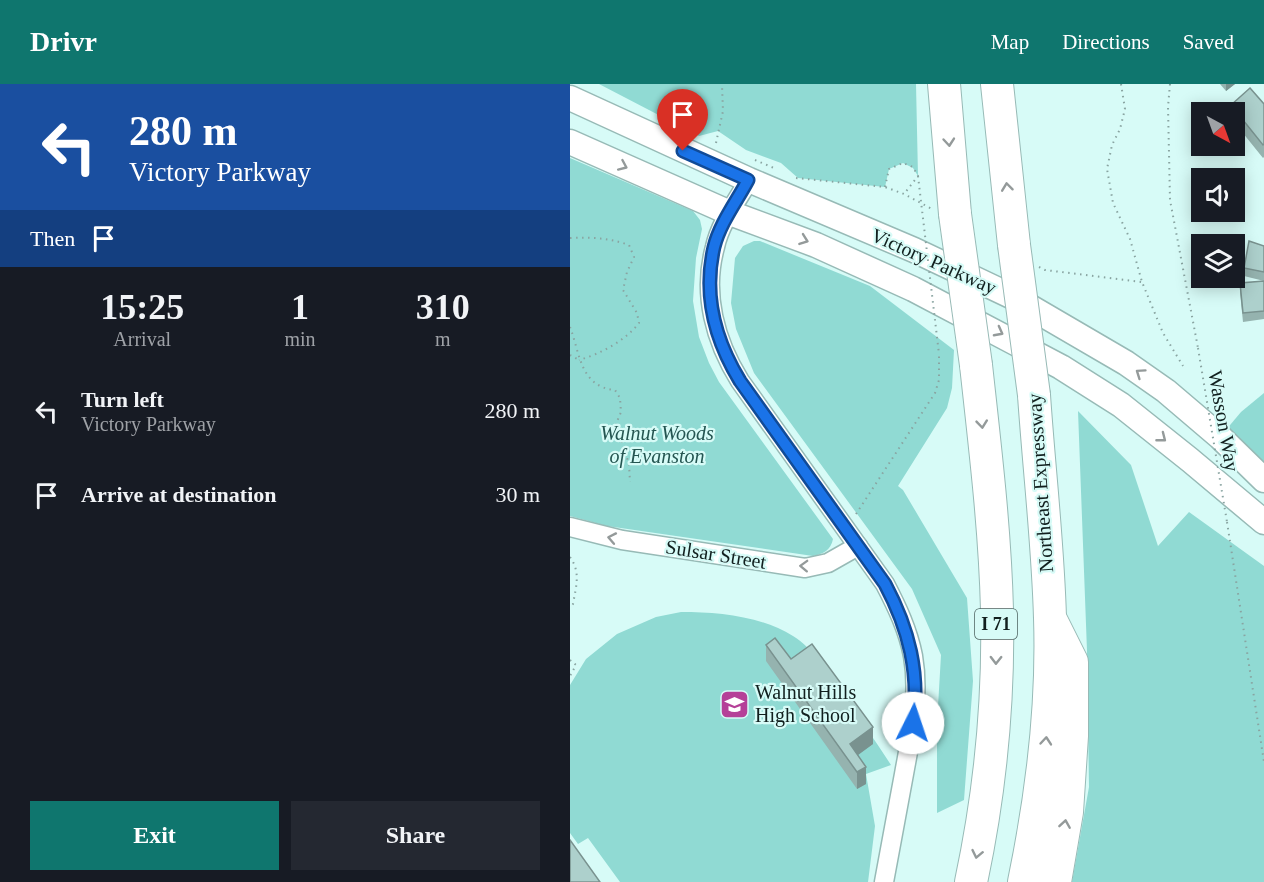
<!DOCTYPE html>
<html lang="en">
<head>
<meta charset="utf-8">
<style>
	:root { --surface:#171b24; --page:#242831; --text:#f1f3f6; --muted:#9ea1a6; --accent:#0f766e }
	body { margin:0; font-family:"Times New Roman",serif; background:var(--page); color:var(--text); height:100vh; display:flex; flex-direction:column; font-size:22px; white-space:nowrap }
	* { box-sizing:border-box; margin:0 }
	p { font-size:20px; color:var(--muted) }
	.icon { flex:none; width:33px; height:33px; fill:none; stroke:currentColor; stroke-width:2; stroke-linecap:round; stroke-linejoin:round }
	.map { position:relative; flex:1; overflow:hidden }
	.drawer { display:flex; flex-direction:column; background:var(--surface); width:570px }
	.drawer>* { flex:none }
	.guide { background:#1a4fa0; color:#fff; overflow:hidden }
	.needle { width:39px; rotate:139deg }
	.controls { position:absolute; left:621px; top:18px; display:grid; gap:12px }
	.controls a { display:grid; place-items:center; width:54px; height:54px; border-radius:0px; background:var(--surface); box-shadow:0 3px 15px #0003; font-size:30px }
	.pin { position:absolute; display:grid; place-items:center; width:51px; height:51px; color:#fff; margin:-62px -26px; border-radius:50% 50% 50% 0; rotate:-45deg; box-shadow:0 0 6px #0007 }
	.pin .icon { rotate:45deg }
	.me { position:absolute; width:66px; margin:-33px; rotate:4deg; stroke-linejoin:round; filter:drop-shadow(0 0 4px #0008) }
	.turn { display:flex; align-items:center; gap:21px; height:126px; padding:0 30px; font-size:27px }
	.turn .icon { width:78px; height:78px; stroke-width:2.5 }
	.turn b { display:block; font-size:42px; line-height:51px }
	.then { display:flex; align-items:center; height:57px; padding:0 30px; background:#0003; gap:12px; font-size:22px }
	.eta { display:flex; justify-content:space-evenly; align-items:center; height:102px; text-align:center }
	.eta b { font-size:36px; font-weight:700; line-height:42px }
	.primary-button { display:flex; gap:12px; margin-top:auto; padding:12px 30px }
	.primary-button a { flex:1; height:69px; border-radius:0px; background:var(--accent); color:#fff; font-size:24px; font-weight:700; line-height:69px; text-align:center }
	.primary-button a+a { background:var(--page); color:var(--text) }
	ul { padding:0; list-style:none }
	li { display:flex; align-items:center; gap:18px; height:84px; padding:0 30px }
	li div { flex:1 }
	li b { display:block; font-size:22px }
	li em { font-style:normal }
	header { display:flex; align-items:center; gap:36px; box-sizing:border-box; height:84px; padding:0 30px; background:var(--accent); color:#fff }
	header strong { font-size:28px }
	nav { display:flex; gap:33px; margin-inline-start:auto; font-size:21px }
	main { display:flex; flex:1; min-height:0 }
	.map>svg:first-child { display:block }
</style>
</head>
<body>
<header>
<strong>Drivr</strong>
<nav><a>Map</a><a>Directions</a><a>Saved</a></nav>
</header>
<main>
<section class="drawer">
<div class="guide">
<div class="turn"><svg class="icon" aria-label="left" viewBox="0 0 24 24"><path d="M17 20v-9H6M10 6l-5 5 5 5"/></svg><div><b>280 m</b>Victory Parkway</div></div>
<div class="then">Then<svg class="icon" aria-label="arrive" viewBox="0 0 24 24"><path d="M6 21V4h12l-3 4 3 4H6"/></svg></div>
</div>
<div class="eta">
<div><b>15:25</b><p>Arrival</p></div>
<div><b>1</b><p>min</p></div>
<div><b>310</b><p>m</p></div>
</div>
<ul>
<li><svg class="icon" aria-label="left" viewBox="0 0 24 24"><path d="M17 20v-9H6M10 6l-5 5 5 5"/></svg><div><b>Turn left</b><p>Victory Parkway</p></div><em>280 m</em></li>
<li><svg class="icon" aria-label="arrive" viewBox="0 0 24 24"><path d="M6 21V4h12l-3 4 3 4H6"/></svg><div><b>Arrive at destination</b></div><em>30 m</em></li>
</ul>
<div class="primary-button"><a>Exit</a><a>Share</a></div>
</section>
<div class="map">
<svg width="694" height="798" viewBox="0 0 694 798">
	<rect width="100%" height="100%" fill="#d7fbf7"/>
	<!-- green -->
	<g fill="#90dad3">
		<polygon points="29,0 346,0 348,92 343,84 333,79 319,85 315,103 228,94 211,79 176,66 148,47 129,52"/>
		<path d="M0,74L123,127L130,136L132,145L126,174L123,217L129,253L139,279L149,298L263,455C261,466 253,470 243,472L37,442L0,432Z"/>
		<polygon points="184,157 190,157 300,202 384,266 382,304 377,324 328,402 333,406 397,514 403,597 394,716 367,729 367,640 371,571 342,505 184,289 166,245 161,219 165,174 173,162"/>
		<polygon points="694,309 694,396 650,353 671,328"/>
		<polygon points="508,327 561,381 588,462 619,428 694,482 694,798 502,798 519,703 517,567"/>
		<path d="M111,528C148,528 191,532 223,552C244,565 257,589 271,608C288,632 305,656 321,681L296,690L305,742L298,798H50L18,754L8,760L0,749V601L16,575L47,550L86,533Z"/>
	</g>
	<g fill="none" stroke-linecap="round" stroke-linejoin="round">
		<defs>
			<g id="street">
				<path d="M179,96C167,117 150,139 145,163C132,210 145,257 170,297L315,500C327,523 338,546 343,572C350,612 341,651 334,690C327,726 321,762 314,798"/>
				<polyline points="0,443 52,456 235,484 258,479 288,462"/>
			</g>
			<g id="secondary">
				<polyline points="0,14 179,96 344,166 443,213 556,279 596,307 650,353 694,396"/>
				<polyline points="0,58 160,129 246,161 343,205 491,283 551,321 620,376 694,438"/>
			</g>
			<g id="highway">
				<polyline points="374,0 385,130"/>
				<polyline points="427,0 444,161"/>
				<polyline points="482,538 502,578 502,652 497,728 485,798"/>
				<path d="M401,798C420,709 429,617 427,526C425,445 415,363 406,281"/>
				<path d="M454,798C472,711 483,623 480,534C478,460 469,385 464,311"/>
			</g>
		</defs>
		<!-- street casing -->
		<use href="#street" stroke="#97bab6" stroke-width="21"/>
		<!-- secondary casing -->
		<use href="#secondary" stroke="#97bab6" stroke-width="27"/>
		<!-- highway casing -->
		<use href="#highway" stroke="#97bab6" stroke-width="34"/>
		<!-- path -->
		<g stroke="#89a4a1" stroke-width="2" stroke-dasharray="1.5 4.5" stroke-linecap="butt">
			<polyline points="551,0 555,25 550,45 542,61 537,85 543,119 560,155 572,198 593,249 613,282"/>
			<polyline points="600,0 598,23 600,116 628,264"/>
			<polyline points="146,59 153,27 152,1"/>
			<polyline points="185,76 204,84"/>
			<polyline points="226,94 315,103 334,110 362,125"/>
			<polyline points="315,103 319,85 333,79 343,83 348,92 334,110"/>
			<path d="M0,154C21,153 39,154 59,161L64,173L57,188L53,206L67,229L69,239C55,257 30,270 9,276"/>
			<polyline points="469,183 475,186 572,198"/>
			<path d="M0,243C10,269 10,303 45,306L50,314L51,328L46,340L59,380L60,398"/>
			<polyline points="0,271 9,276"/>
			<polyline points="286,430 365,309 369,296 369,270"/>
			<polyline points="657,438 694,678"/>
			<path d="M0,473C11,488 6,503 3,520L0,524"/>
			<polyline points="0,576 6,581 0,592"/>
		</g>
		<!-- street -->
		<use href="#street" stroke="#fff" stroke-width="18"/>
		<!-- secondary -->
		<use href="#secondary" stroke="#fff" stroke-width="24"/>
		<!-- highway -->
		<use href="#highway" stroke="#fff" stroke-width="32"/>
		<defs>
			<g id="highway-bridge">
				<polyline points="385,130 406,281"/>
				<polyline points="444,161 464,311"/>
			</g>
		</defs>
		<!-- highway-bridge casing -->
		<use href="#highway-bridge" stroke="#97bab6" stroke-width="34" stroke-linecap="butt"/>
		<!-- path-bridge -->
		<g stroke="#89a4a1" stroke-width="2" stroke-dasharray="1.5 4.5" stroke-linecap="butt">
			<polyline points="348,92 369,270"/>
			<polyline points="628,264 657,438"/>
		</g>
		<!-- highway-bridge -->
		<use href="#highway-bridge" stroke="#fff" stroke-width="32"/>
	</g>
	<!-- wall -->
	<g fill="#95b3af">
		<polygon points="650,0 665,0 656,7"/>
		<polygon points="694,20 694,73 693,74 664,38 664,28 661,28 661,21"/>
		<polygon points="694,162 694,197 674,192 674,184"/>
		<polygon points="694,197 694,235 673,238 670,208 670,199"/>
		<polygon points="196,561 221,575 303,660 287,671 296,700 287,705 196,577"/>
	</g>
	<!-- shaded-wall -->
	<g fill="#79928f">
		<polygon points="656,0 665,0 656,7"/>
		<polygon points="303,643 303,660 280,677 280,660"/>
		<polygon points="296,683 296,700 287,705 287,688"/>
	</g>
	<!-- building -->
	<g fill="#add0cc" stroke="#79928f" stroke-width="1.5">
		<polygon points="680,4 694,20 694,60 693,61 661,21"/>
		<polygon points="679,157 694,162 694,188 674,184"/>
		<polygon points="694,197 694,227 673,229 670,199"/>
		<polygon points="205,554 221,575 242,560 303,643 280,660 296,683 287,688 196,561"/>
		<polygon points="0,756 30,798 0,798"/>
	</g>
	<!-- one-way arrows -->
	<defs><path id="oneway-chevron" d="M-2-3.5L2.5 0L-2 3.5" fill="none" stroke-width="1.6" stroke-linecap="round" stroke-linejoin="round" transform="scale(1.5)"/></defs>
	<g stroke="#949a9a">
		<use href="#oneway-chevron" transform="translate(379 58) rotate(85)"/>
		<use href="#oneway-chevron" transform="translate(53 82) rotate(24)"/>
		<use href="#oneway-chevron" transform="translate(437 103) rotate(-97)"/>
		<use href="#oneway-chevron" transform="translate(234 156) rotate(20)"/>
		<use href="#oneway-chevron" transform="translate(429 248) rotate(28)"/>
		<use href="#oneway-chevron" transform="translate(570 289) rotate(-145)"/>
		<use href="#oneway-chevron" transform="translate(412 340) rotate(84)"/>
		<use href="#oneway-chevron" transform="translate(592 354) rotate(38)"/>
		<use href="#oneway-chevron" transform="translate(42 454) rotate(-169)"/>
		<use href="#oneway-chevron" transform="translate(234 482) rotate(-178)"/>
		<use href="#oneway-chevron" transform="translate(426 576) rotate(91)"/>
		<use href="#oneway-chevron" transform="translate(476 657) rotate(-85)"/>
		<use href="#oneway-chevron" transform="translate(495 740) rotate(-81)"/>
		<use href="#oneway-chevron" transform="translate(407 770) rotate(102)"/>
	</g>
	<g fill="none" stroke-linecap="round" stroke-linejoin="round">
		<defs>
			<path id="route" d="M113,67L178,96C167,117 150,139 144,163C133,210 145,256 170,297L315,500C339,545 350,589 343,639"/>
		</defs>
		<!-- route casing -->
		<use href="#route" stroke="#114b97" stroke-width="15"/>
		<!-- route -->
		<use href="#route" stroke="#1a73e8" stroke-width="10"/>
	</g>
	<!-- icons -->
	<defs>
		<symbol id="school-square" viewBox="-11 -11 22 22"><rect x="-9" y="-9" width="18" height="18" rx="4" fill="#b54098" stroke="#d7fbf7"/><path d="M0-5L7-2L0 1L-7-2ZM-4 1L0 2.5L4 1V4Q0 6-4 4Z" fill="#fff"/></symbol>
	</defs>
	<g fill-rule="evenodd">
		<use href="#school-square" x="148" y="604" width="33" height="33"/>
	</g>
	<g text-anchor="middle" stroke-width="4.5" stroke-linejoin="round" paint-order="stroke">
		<!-- shield labels -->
		<rect fill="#d7fbf7" stroke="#4c615f" stroke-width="1.5" x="405" y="525" width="42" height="30" rx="4.5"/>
		<g font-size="18" font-weight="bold" fill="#111f1e">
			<text x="426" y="546">I 71</text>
		</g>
		<!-- street labels -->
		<g font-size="20" fill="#111f1e" stroke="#d7fbf7">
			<text transform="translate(364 177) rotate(24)" y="7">Victory Parkway</text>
			<text transform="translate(654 337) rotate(80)" y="7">Wasson Way</text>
			<text transform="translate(470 399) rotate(-94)" y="7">Northeast Expressway</text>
			<text transform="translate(146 470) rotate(9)" y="7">Sulsar Street</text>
		</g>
		<!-- park labels -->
		<g font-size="20" font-style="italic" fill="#245551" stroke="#d7fbf7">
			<text x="87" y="356">Walnut Woods<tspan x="87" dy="23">of Evanston</tspan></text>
		</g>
		<!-- poi labels -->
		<g font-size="20" fill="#111f1e" stroke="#d7fbf7" text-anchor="start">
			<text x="185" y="615">Walnut Hills<tspan x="185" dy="23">High School</tspan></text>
		</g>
	</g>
</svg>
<div class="controls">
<a><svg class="needle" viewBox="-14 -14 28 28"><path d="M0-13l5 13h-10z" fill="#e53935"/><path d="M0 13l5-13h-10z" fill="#9ea1a6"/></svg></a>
<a><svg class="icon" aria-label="sound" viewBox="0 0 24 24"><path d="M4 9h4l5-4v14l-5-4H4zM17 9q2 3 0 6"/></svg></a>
<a><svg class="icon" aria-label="layers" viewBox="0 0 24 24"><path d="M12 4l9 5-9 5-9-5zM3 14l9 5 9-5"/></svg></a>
</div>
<div class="pin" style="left:113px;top:67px;background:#d93025"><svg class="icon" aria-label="arrive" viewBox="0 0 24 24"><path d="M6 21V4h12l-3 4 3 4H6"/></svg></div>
<svg class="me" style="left:343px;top:639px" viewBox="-20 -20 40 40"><circle r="19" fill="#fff"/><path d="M0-13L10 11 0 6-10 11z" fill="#1a73e8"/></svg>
</div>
</main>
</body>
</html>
